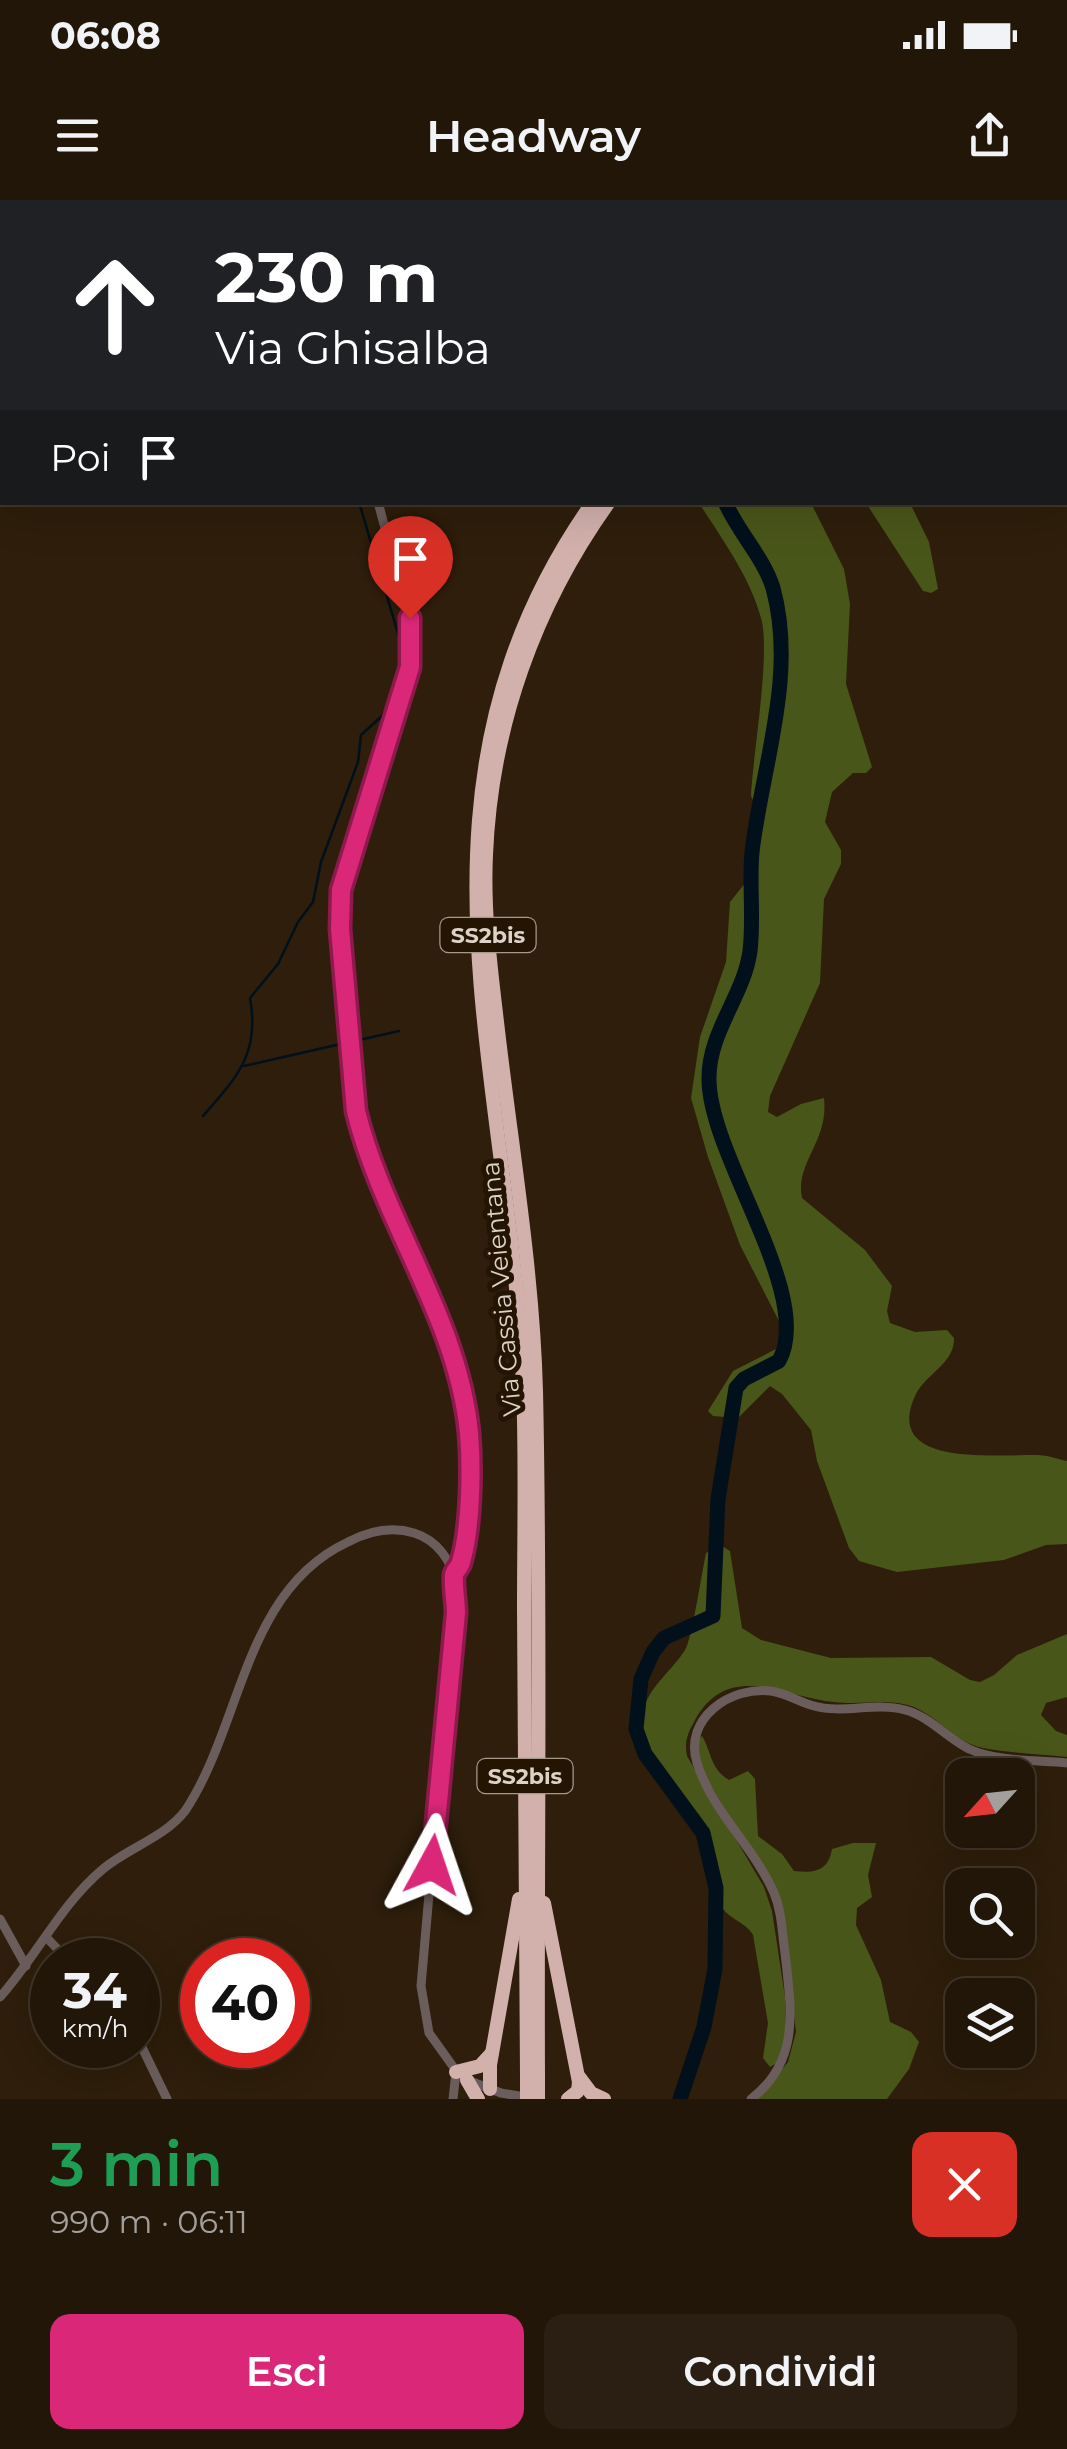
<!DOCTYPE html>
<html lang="it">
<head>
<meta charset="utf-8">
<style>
	:root { --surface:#221608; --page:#2a1f12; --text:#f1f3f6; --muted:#a29f9c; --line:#3f3529; --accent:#db2777 }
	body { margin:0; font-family:Montserrat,sans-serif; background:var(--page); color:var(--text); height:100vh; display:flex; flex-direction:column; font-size:38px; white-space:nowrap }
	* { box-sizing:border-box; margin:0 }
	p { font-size:32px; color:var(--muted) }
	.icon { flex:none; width:55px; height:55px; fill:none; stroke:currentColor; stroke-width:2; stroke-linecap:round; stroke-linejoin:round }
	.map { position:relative; height:1899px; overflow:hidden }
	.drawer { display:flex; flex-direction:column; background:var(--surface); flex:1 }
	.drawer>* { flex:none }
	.top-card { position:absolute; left:0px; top:0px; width:1068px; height:305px; box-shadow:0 10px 40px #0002,0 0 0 2px var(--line); background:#202124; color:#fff; overflow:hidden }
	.needle { width:65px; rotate:243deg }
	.buttons { position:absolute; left:945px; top:1558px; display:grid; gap:20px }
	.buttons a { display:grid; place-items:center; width:90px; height:90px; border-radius:20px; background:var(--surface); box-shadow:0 10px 40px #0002,0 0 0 2px var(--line); font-size:50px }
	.speed { position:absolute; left:30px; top:1738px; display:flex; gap:20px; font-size:50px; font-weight:700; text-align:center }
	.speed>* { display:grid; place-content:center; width:130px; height:130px; border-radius:50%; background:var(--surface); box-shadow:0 10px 40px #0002,0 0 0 2px var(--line); line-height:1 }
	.speed small { font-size:25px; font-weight:400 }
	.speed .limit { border:15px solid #d22; background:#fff; color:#111 }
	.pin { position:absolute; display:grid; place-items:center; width:85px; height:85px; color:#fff; margin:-102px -42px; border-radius:50% 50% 50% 0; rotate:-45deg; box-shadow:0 0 10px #0007 }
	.pin .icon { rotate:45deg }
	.me { position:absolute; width:110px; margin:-55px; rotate:5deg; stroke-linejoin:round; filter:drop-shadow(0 0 8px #0008) }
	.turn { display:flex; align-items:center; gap:35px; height:210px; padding:0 50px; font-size:45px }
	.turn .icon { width:130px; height:130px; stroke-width:2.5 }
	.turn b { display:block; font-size:70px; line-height:85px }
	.then { display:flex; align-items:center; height:95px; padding:0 50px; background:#0003; gap:20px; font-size:38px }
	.round { display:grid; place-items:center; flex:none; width:105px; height:105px; border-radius:20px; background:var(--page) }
	.summary { display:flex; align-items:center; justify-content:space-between; height:170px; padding:0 50px }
	h1 { font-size:60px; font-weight:600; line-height:75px; color:#1e9e55 }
	.cta { display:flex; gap:20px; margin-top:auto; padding:20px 50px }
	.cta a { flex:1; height:115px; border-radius:20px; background:var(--accent); color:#fff; font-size:40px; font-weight:600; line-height:115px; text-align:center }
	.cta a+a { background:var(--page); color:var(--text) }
	.status { display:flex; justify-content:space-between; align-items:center; height:70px; padding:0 50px; background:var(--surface); direction:ltr }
	.status svg { height:28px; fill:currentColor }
	header { display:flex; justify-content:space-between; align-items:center; height:130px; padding:0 50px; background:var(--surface); font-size:45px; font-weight:600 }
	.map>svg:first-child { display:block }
</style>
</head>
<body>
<div class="status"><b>06:08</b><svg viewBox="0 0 49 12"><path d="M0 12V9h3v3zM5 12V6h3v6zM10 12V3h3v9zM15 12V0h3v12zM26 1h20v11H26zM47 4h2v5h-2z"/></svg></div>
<header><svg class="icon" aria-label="menu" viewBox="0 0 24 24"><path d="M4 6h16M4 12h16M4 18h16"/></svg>Headway<svg class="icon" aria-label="share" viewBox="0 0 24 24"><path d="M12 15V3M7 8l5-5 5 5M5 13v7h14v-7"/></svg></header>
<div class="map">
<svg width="1067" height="1899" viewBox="0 0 1067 1899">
	<rect width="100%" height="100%" fill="#2e1e0b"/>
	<!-- forest -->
	<g fill="#495619">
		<path d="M699,303H811L844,369L850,404L846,484L872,567L866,573H853L832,592L825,622L841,650V664L824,699L820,783L770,896L768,912L777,917L801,904L824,898C829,942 795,962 802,998L865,1050L892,1086L887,1111L890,1123L915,1132L947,1130L954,1138C955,1163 926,1174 916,1194C880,1269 998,1254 1037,1255C1047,1255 1057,1259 1067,1261V1344L1046,1345L1004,1360L897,1372L859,1361L849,1348L817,1261L811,1230L782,1194L770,1186L738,1218L713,1216L708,1211L733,1171L776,1149L782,1127L740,1045L708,957L691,898L700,837L726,762L730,702L746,682L758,610L751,596C753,554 771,452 761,418C750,377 722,339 699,303Z"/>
		<polygon points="866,303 910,303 929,342 938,389 931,393 923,391"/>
		<path d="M722,1346L730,1351L742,1428L761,1440L831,1458L931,1457L970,1480L980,1482L994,1475L1017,1455L1067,1434V1497L1046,1503L1041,1515L1056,1531L1067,1535V1557C1039,1554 1010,1553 983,1548C951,1542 934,1509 903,1504C881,1500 856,1505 834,1502C786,1498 729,1459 695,1520C688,1533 684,1541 687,1556L764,1687L772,1711L785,1797L786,1835L777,1863L770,1867L763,1858L768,1823L753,1735C745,1721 727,1719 720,1704C709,1677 718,1641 699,1615C692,1606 682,1606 674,1599C660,1587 638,1532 642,1514C648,1487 671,1472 685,1450C692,1439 702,1371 706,1353Z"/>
		<path d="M702,1536C711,1550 710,1569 729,1580L748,1571L755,1579L758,1636L782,1654L794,1671C814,1673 828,1672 832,1649L853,1643H876L868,1675L872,1697L857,1708L856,1725L881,1780L890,1822L911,1832L919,1842L909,1869L887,1899H758L788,1862L796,1832L781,1703L698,1564V1540Z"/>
	</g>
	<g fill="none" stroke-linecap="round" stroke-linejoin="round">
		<!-- stream -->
		<g stroke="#02101c" stroke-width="2.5">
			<polyline points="359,840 399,831"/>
			<polyline points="244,866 345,843"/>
			<path d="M203,916C238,876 260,853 250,798L278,764L298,722L313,702L321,662L358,562L361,535L382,516L395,491L402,447L359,302"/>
		</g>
		<!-- river -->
		<g stroke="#02101c" stroke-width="15">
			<polyline points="719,2 720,0"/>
			<path d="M680,1899L704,1827L715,1769L716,1688L703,1633L645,1554L636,1529L641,1479L653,1452L664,1438L713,1416L718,1299L736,1188L744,1179L779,1161C815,1095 710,958 709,880C708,832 744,796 750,751C754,718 749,684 752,652C762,566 797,476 773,388C764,358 738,332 725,302"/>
		</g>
		<!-- minor -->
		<g stroke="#6b5d5b" stroke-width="9">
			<polyline points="403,2 406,0"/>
			<path d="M378,302L409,418L413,453L341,690L340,729L355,911C370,970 399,1020 423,1075C455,1151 473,1224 467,1307C465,1329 466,1356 454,1374"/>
			<polyline points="0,1719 26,1766"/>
			<polyline points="46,1737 68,1760"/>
			<path d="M0,1797C36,1757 61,1704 103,1669C128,1648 165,1637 185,1611C243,1524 243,1391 348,1342C369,1331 391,1326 414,1333C437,1340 452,1361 456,1384L421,1786L429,1833L457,1872"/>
			<polyline points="138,1839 167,1899"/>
			<polyline points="470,1881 501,1893 531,1898"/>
			<polyline points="453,1899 456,1872"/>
			<path d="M751,1899C801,1861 791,1808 785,1753C782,1733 782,1712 774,1693C754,1647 712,1611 697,1563C683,1518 731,1486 771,1491C786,1493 799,1502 814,1506C843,1514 875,1502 905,1510C929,1516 947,1538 969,1549C998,1562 1036,1560 1067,1563"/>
		</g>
		<!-- highway -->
		<g stroke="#d2b0ac" stroke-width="14">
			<polyline points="820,2 822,0"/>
			<polyline points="837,2 839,0"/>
			<polyline points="852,2 855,0"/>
			<polyline points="544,1703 579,1882 578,1891 568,1899"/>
			<polyline points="456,1872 480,1866 492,1853"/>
			<path d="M538,1875C537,1648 541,1419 536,1191C533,1074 513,956 499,839C492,778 483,716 486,655C491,528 535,405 609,302"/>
			<path d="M527,1876C526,1720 525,1565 524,1409C524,1334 526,1259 523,1184C510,871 391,588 593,302"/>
			<polyline points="579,1877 591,1893 604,1899"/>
			<polyline points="467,1880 478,1899"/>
			<polyline points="490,1889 490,1865 519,1699"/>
		</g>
		<!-- highway-bridge -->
		<g stroke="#d2b0ac" stroke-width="14">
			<polyline points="538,1875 538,1899"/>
			<polyline points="527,1899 527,1876"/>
		</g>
	</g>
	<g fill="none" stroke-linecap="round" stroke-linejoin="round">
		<defs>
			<path id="route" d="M410,418V467L341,690L340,729L356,911C383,1022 458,1118 469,1233C472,1269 471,1328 461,1362C460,1367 455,1370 454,1375C453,1386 456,1402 456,1413L432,1665"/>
		</defs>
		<!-- route casing -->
		<use href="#route" stroke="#8e194d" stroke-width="25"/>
		<!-- route -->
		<use href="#route" stroke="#db2777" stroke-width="18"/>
	</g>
	<g text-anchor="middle" stroke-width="10" stroke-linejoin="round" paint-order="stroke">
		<!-- shield labels -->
		<g fill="#241503" stroke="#a6998c" stroke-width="2.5">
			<rect x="440.5" y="718" width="95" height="34" rx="8"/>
			<rect x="477.5" y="1559" width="95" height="34" rx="8"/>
		</g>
		<g font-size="22" font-weight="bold" fill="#ddd2c7">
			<text x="488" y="743">SS2bis</text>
			<text x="525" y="1584">SS2bis</text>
		</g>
		<!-- street labels -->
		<g font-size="25" fill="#ddd2c7" stroke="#241503">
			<text transform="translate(501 1089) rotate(-95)" y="9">Via Cassia Veientana</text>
		</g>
	</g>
</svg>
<div class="buttons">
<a><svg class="needle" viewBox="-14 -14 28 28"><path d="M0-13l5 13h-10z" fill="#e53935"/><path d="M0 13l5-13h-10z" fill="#a29f9c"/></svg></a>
<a><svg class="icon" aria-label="search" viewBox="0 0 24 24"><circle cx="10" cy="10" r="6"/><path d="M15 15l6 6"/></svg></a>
<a><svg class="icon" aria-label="layers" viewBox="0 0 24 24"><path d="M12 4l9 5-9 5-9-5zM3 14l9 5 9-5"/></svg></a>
</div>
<div class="speed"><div>34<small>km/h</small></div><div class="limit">40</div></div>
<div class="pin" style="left:410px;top:418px;background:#d93025"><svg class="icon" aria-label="arrive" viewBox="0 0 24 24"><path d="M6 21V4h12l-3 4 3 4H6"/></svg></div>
<svg class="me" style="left:432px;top:1665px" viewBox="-20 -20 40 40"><path d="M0-17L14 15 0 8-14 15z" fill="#db2777" stroke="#fff" stroke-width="4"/></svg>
<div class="top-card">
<div class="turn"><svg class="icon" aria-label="ahead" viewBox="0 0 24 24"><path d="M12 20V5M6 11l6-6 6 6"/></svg><div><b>230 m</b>Via Ghisalba</div></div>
<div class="then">Poi<svg class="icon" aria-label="arrive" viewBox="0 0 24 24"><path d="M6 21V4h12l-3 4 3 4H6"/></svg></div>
</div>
</div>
<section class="drawer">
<div class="summary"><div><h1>3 min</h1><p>990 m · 06:11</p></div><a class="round" style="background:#d93025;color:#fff"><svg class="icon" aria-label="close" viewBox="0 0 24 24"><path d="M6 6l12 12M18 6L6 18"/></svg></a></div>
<div class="cta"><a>Esci</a><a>Condividi</a></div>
</section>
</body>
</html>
